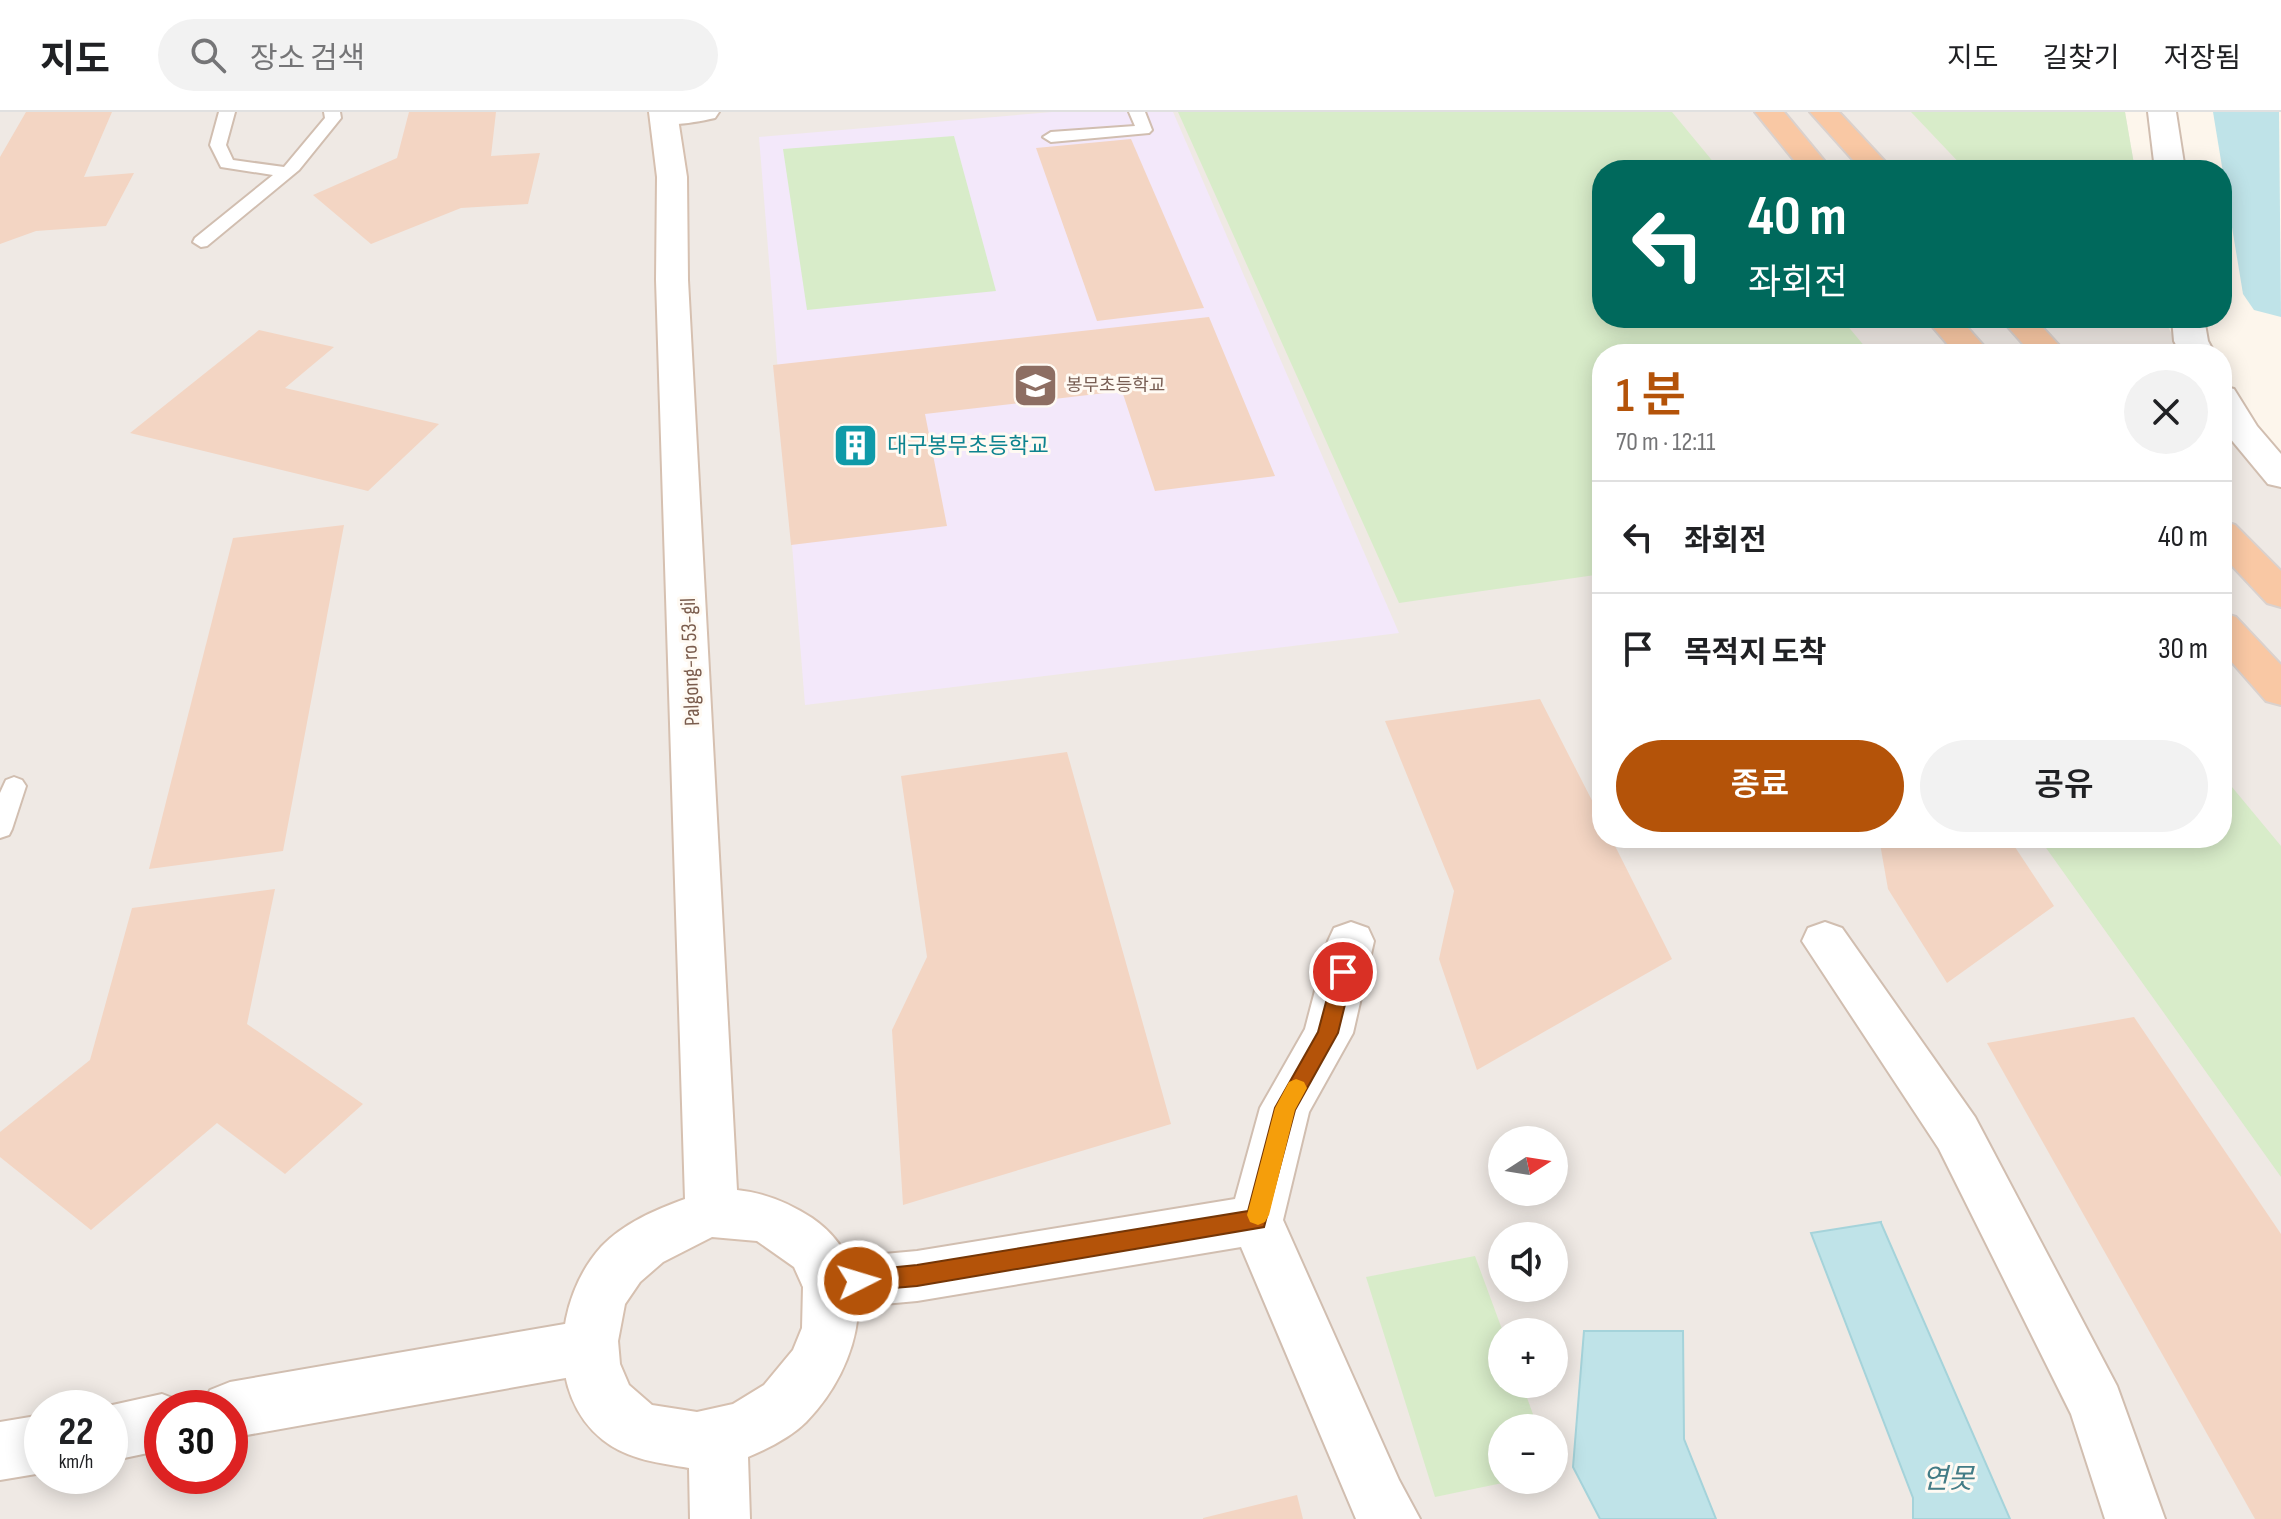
<!DOCTYPE html>
<html lang="ko">
<head>
<meta charset="utf-8">
<style>
	:root { --surface:#fff; --page:#f2f2f2; --text:#202124; --muted:#757577; --line:#e0e0e0; --accent:#b45309 }
	body { margin:0; font-family:"Sofia Sans Condensed","Noto Sans KR",sans-serif; background:var(--page); color:var(--text); height:100vh; display:flex; flex-direction:column; font-size:30px; white-space:nowrap }
	* { box-sizing:border-box; margin:0 }
	p { font-size:26px; color:var(--muted) }
	.icon { flex:none; width:44px; height:44px; fill:none; stroke:currentColor; stroke-width:2; stroke-linecap:round; stroke-linejoin:round }
	.map { position:relative; flex:1; overflow:hidden }
	.sheet { position:absolute; left:1592px; top:232px; width:640px; height:504px; display:flex; flex-direction:column; background:var(--surface); border-radius:32px; box-shadow:0 4px 20px #0003 }
	.sheet>* { flex:none }
	.guide { position:absolute; left:1592px; top:48px; width:640px; height:168px; border-radius:32px; box-shadow:0 4px 20px #0003; background:#00695c; color:#fff; overflow:hidden }
	.needle { width:52px; rotate:78deg }
	.tools { position:absolute; left:1488px; top:1014px; display:grid; gap:16px }
	.tools a { display:grid; place-items:center; width:80px; height:80px; border-radius:50%; background:var(--surface); box-shadow:0 4px 20px #0003; font-size:40px }
	.speed { position:absolute; left:24px; top:1278px; display:flex; gap:16px; font-size:40px; font-weight:700; text-align:center }
	.speed>* { display:grid; place-content:center; width:104px; height:104px; border-radius:50%; background:var(--surface); box-shadow:0 4px 20px #0003; line-height:1 }
	.speed small { font-size:20px; font-weight:400 }
	.speed .limit { border:12px solid #d22; background:#fff; color:#111 }
	.pin { position:absolute; display:grid; place-items:center; width:68px; height:68px; color:#fff; margin:-34px; border:4px solid #fff; border-radius:50%; box-shadow:0 2px 8px #0007 }
	.me { position:absolute; width:88px; margin:-44px; rotate:85deg; stroke-linejoin:round; filter:drop-shadow(0 0 6px #0008) }
	.turn { display:flex; align-items:center; gap:28px; height:168px; padding:0 24px; font-size:36px }
	.turn .icon { width:104px; height:104px; stroke-width:2.5 }
	.turn b { display:block; font-size:56px; line-height:68px }
	.round { display:grid; place-items:center; flex:none; width:84px; height:84px; border-radius:42px; background:var(--page) }
	.overview { display:flex; align-items:center; justify-content:space-between; height:136px; padding:0 24px }
	h1 { font-size:48px; font-weight:600; line-height:60px; color:var(--accent) }
	.button { display:flex; gap:16px; margin-top:auto; padding:16px 24px }
	.button a { flex:1; height:92px; border-radius:48px; background:var(--accent); color:#fff; font-size:32px; font-weight:600; line-height:92px; text-align:center }
	.button a+a { background:var(--page); color:var(--text) }
	ul { padding:0; list-style:none }
	li { display:flex; align-items:center; gap:24px; height:112px; padding:0 24px; border-top:2px solid var(--line) }
	li div { flex:1 }
	li b { display:block; font-size:30px }
	li em { font-style:normal }
	header { display:flex; align-items:center; gap:48px; box-sizing:border-box; height:112px; padding:0 40px; background:var(--surface); border-bottom:2px solid var(--line) }
	header strong { font-size:38px }
	nav { display:flex; gap:44px; margin-inline-start:auto; font-size:28px }
	.search { width:560px; height:72px; background:var(--page); display:flex; align-items:center; gap:20px; box-sizing:border-box; padding:0 28px; border-radius:44px; color:var(--muted); font-size:30px }
	.map>svg:first-child { display:block }
</style>
</head>
<body>
<header>
<strong>지도</strong>
<div class="search"><svg class="icon" aria-label="search" viewBox="0 0 24 24"><circle cx="10" cy="10" r="6"/><path d="M15 15l6 6"/></svg>장소 검색</div>
<nav><a>지도</a><a>길찾기</a><a>저장됨</a></nav>
</header>
<div class="map">
<svg width="2281" height="1407" viewBox="0 0 2281 1407">
	<rect width="100%" height="100%" fill="#fdf6ec"/>
	<!-- industrial -->
	<path fill="#efe9e4" fill-rule="evenodd" d="M0,0H2125L2135,58H1602V206H2163L2183,242H1602V726H2222V304L2281,370V1407H0ZM1502,1028H1554V1080H1502ZM1502,1124H1554V1176H1502ZM1502,1220H1554V1272H1502ZM42,1296H110V1364H42ZM162,1296H230V1364H162ZM1502,1316H1554V1368H1502Z"/>
	<!-- education -->
	<polygon fill="#f3e8fa" points="1052,0 1173,0 1399,521 805,593 759,25"/>
	<!-- green -->
	<g fill="#d8ecc9">
		<polygon points="1178,0 1672,0 1720,58 1602,58 1602,206 1841,206 1871,242 1602,242 1602,462 1399,491"/>
		<polygon points="1911,0 2125,0 2135,58 1966,58"/>
		<polygon points="954,24 996,179 807,198 783,37"/>
		<polygon points="2222,663 2281,734 2281,1065 2039,726 2222,726"/>
		<polygon points="1475,1144 1503,1220 1502,1272 1522,1272 1538,1316 1502,1316 1502,1368 1517,1368 1435,1385 1366,1165"/>
	</g>
	<!-- water -->
	<g fill="#bfe3e8" stroke="#a5d3da" stroke-width="2">
		<polygon points="1881,1110 1881,1111 2010,1407 1913,1407 1913,1386 1811,1121"/>
		<polygon points="1584,1219 1683,1219 1684,1327 1716,1407 1600,1407 1573,1355"/>
	</g>
	<g fill="none" stroke-linecap="round" stroke-linejoin="round">
		<!-- river -->
		<polygon fill="#bfe3e8" fill-rule="evenodd" points="2213,0 2279,0 2281,205 2254,198 2243,182"/>
	</g>
	<!-- building -->
	<g fill="#f3d5c3">
		<polygon points="26,0 112,0 84,65 134,61 106,114 36,119 0,132 0,45"/>
		<polygon points="409,0 496,0 491,44 540,41 528,92 461,96 371,132 313,83 397,46"/>
		<polygon points="1131,27 1204,196 1097,209 1036,36"/>
		<polygon points="1209,205 1275,364 1155,379 1122,279 925,302 947,414 791,433 773,253"/>
		<polygon points="259,218 334,235 285,276 439,312 368,379 130,321"/>
		<polygon points="344,413 283,739 149,757 233,426"/>
		<polygon points="1540,587 1602,708 1602,726 1611,726 1672,847 1477,958 1439,847 1454,779 1385,609"/>
		<polygon points="1067,640 1171,1012 903,1093 892,918 927,845 901,664"/>
		<polygon points="1879,726 2009,726 2054,794 1947,871 1888,777"/>
		<polygon points="275,777 247,912 363,992 285,1062 217,1011 91,1118 0,1045 0,1020 90,948 132,796"/>
		<polygon points="2134,905 2281,1122 2281,1407 2255,1407 1987,931"/>
		<polygon points="1297,1383 1303,1407 1203,1407 1203,1406"/>
	</g>
	<g fill="none" stroke-linecap="round" stroke-linejoin="round">
		<defs>
			<g id="service">
				<polygon points="219,0 235,0 226,33 233,48 284,55 325,6 324,0 340,0 341,6 299,58 207,134 201,135 193,130 195,126 273,63 221,55 210,33"/>
				<polygon points="1129,0 1145,0 1152,18 1149,21 1051,30 1043,25 1051,20 1135,14"/>
				<polygon points="14,665 22,668 26,674 12,717 9,723 0,726 0,681 6,668"/>
			</g>
			<g id="minor">
				<path d="M653,0H719L715,6C696,10 673,15 654,10L650,4Z"/>
				<polygon points="1351,810 1368,816 1374,829 1353,921 1309,1000 1283,1108 1399,1368 1420,1407 1356,1407 1241,1135 917,1189 829,1197 810,1190 802,1172 810,1154 829,1147 917,1139 1235,1087 1260,996 1305,917 1328,829 1334,816"/>
				<polygon points="1825,810 1842,816 1975,1005 2117,1274 2165,1407 2105,1407 2071,1302 1939,1037 1802,829 1808,816"/>
				<polygon points="588,1208 608,1216 616,1235 608,1254 588,1262 230,1326 230,1296 202,1296 210,1278 230,1270"/>
				<polygon points="162,1282 183,1290 185,1296 162,1296 162,1338 110,1349 110,1296 99,1296"/>
				<polygon points="42,1303 42,1361 0,1368 0,1310"/>
			</g>
			<g id="tertiary">
				<polygon points="2148,0 2176,0 2185,58 2155,58"/>
				<polygon points="2172,206 2204,206 2208,229 2215,242 2181,242 2174,229"/>
				<polygon points="2222,274 2234,277 2257,314 2281,342 2281,375 2268,372 2224,319"/>
			</g>
			<path id="secondary" d="M649,0H677L687,65L688,168L737,1078C765,1081 789,1091 812,1106C886,1157 861,1254 806,1310C791,1325 767,1337 748,1345L750,1407H690L689,1356C660,1351 628,1348 603,1328C545,1282 555,1186 601,1135C624,1111 655,1098 685,1087L656,168L657,65ZM712,1125L757,1129L794,1155L803,1175L802,1216L793,1238L764,1273L733,1292L697,1300L652,1293L629,1273L620,1252L618,1229L625,1192L640,1170L663,1150Z"/>
			<g id="trunk">
				<polygon points="1755,0 1784,0 1832,58 1802,58"/>
				<polygon points="1810,0 1839,0 1893,58 1862,58"/>
				<polygon points="1925,206 1959,206 1991,242 1956,242"/>
				<polygon points="2000,206 2034,206 2067,242 2032,242"/>
				<polygon points="2222,409 2235,413 2281,459 2281,495 2267,491 2222,443"/>
				<polygon points="2222,501 2236,505 2281,553 2281,593 2266,589 2222,539"/>
			</g>
		</defs>
		<!-- service casing -->
		<use href="#service" stroke="#d1beb0" stroke-width="4"/>
		<!-- minor casing -->
		<use href="#minor" stroke="#d1beb0" stroke-width="4"/>
		<!-- tertiary casing -->
		<use href="#tertiary" stroke="#d1beb0" stroke-width="4"/>
		<!-- secondary casing -->
		<use href="#secondary" stroke="#d6c0b0" stroke-width="4"/>
		<!-- trunk casing -->
		<use href="#trunk" stroke="#dad1cd" stroke-width="4"/>
		<!-- service -->
		<use href="#service" fill="#fff" fill-rule="evenodd"/>
		<!-- minor -->
		<use href="#minor" fill="#fff" fill-rule="evenodd"/>
		<!-- tertiary -->
		<use href="#tertiary" fill="#fff" fill-rule="evenodd"/>
		<!-- secondary -->
		<use href="#secondary" fill="#fff" fill-rule="evenodd"/>
		<!-- trunk -->
		<use href="#trunk" fill="#f9c8a4" fill-rule="evenodd"/>
	</g>
	<!-- route -->
	<polygon fill="#b45309" stroke="#753606" stroke-width="2" points="1343,852 1350,854 1353,860 1338,921 1295,998 1264,1115 917,1174 858,1179 850,1176 847,1169 850,1162 858,1159 917,1153 1248,1099 1275,996 1318,920 1334,860 1336,854"/>
	<!-- slow -->
	<polygon fill="#f59e0b" points="1296,967 1304,970 1307,976 1295,998 1269,1103 1265,1110 1258,1113 1250,1110 1247,1103 1275,996 1289,970"/>
	<!-- icons -->
	<defs>
		<symbol id="school-square" viewBox="-11 -11 22 22"><rect x="-9" y="-9" width="18" height="18" rx="4" fill="#8d6e63" stroke="#fffaf3"/><path d="M0-5L7-2L0 1L-7-2ZM-4 1L0 2.5L4 1V4Q0 6-4 4Z" fill="#fff"/></symbol>
		<symbol id="building-square" viewBox="-11 -11 22 22"><rect x="-9" y="-9" width="18" height="18" rx="4" fill="#0f9aa8" stroke="#fffaf3"/><path d="M-4-6H4V6H1V3H-1V6H-4ZM-2.5-4.3h1.7v1.8h-1.7ZM.8-4.3h1.7v1.8H.8ZM-2.5-1h1.7V.8h-1.7ZM.8-1h1.7V.8H.8Z" fill="#fff"/></symbol>
	</defs>
	<g fill-rule="evenodd">
		<use href="#school-square" x="1010" y="248" width="51" height="51"/>
		<use href="#building-square" x="830" y="308" width="51" height="51"/>
	</g>
	<g text-anchor="middle" stroke-width="6" stroke-linejoin="round" paint-order="stroke">
		<!-- far-education labels -->
		<g font-size="18" fill="#785e54" stroke="#fffaf3" text-anchor="start">
			<text x="1066" y="279">봉무초등학교</text>
		</g>
		<!-- culture labels -->
		<g font-size="22" fill="#0d838f" stroke="#fffaf3" text-anchor="start">
			<text x="887" y="341">대구봉무초등학교</text>
		</g>
		<!-- street labels -->
		<g font-size="22" fill="#7a5c4d" stroke="#fffaf3">
			<text transform="translate(689 550) rotate(-92)" y="8">Palgong-ro 53-gil</text>
		</g>
		<!-- near-water labels -->
		<g font-size="28" font-style="italic" fill="#437c86" stroke="#fffaf3">
			<text x="1948" y="1376">연못</text>
		</g>
	</g>
</svg>
<div class="tools">
<a><svg class="needle" viewBox="-14 -14 28 28"><path d="M0-13l5 13h-10z" fill="#e53935"/><path d="M0 13l5-13h-10z" fill="#757577"/></svg></a>
<a><svg class="icon" aria-label="sound" viewBox="0 0 24 24"><path d="M4 9h4l5-4v14l-5-4H4zM17 9q2 3 0 6"/></svg></a>
<a>+</a>
<a>−</a>
</div>
<div class="speed"><div>22<small>km/h</small></div><div class="limit">30</div></div>
<div class="pin" style="left:1343px;top:860px;background:#d93025"><svg class="icon" aria-label="arrive" viewBox="0 0 24 24"><path d="M6 21V4h12l-3 4 3 4H6"/></svg></div>
<svg class="me" style="left:858px;top:1169px" viewBox="-20 -20 40 40"><circle r="17" fill="#b45309" stroke="#fff" stroke-width="3"/><path d="M0-11L8 9 0 5-8 9z" fill="#fff"/></svg>
<div class="guide">
<div class="turn"><svg class="icon" aria-label="left" viewBox="0 0 24 24"><path d="M17 20v-9H6M10 6l-5 5 5 5"/></svg><div><b>40 m</b>좌회전</div></div>
</div>
<section class="sheet">
<div class="overview"><div><h1>1 분</h1><p>70 m · 12:11</p></div><a class="round"><svg class="icon" aria-label="close" viewBox="0 0 24 24"><path d="M6 6l12 12M18 6L6 18"/></svg></a></div>
<ul>
<li><svg class="icon" aria-label="left" viewBox="0 0 24 24"><path d="M17 20v-9H6M10 6l-5 5 5 5"/></svg><div><b>좌회전</b></div><em>40 m</em></li>
<li><svg class="icon" aria-label="arrive" viewBox="0 0 24 24"><path d="M6 21V4h12l-3 4 3 4H6"/></svg><div><b>목적지 도착</b></div><em>30 m</em></li>
</ul>
<div class="button"><a>종료</a><a>공유</a></div>
</section>
</div>
</body>
</html>
